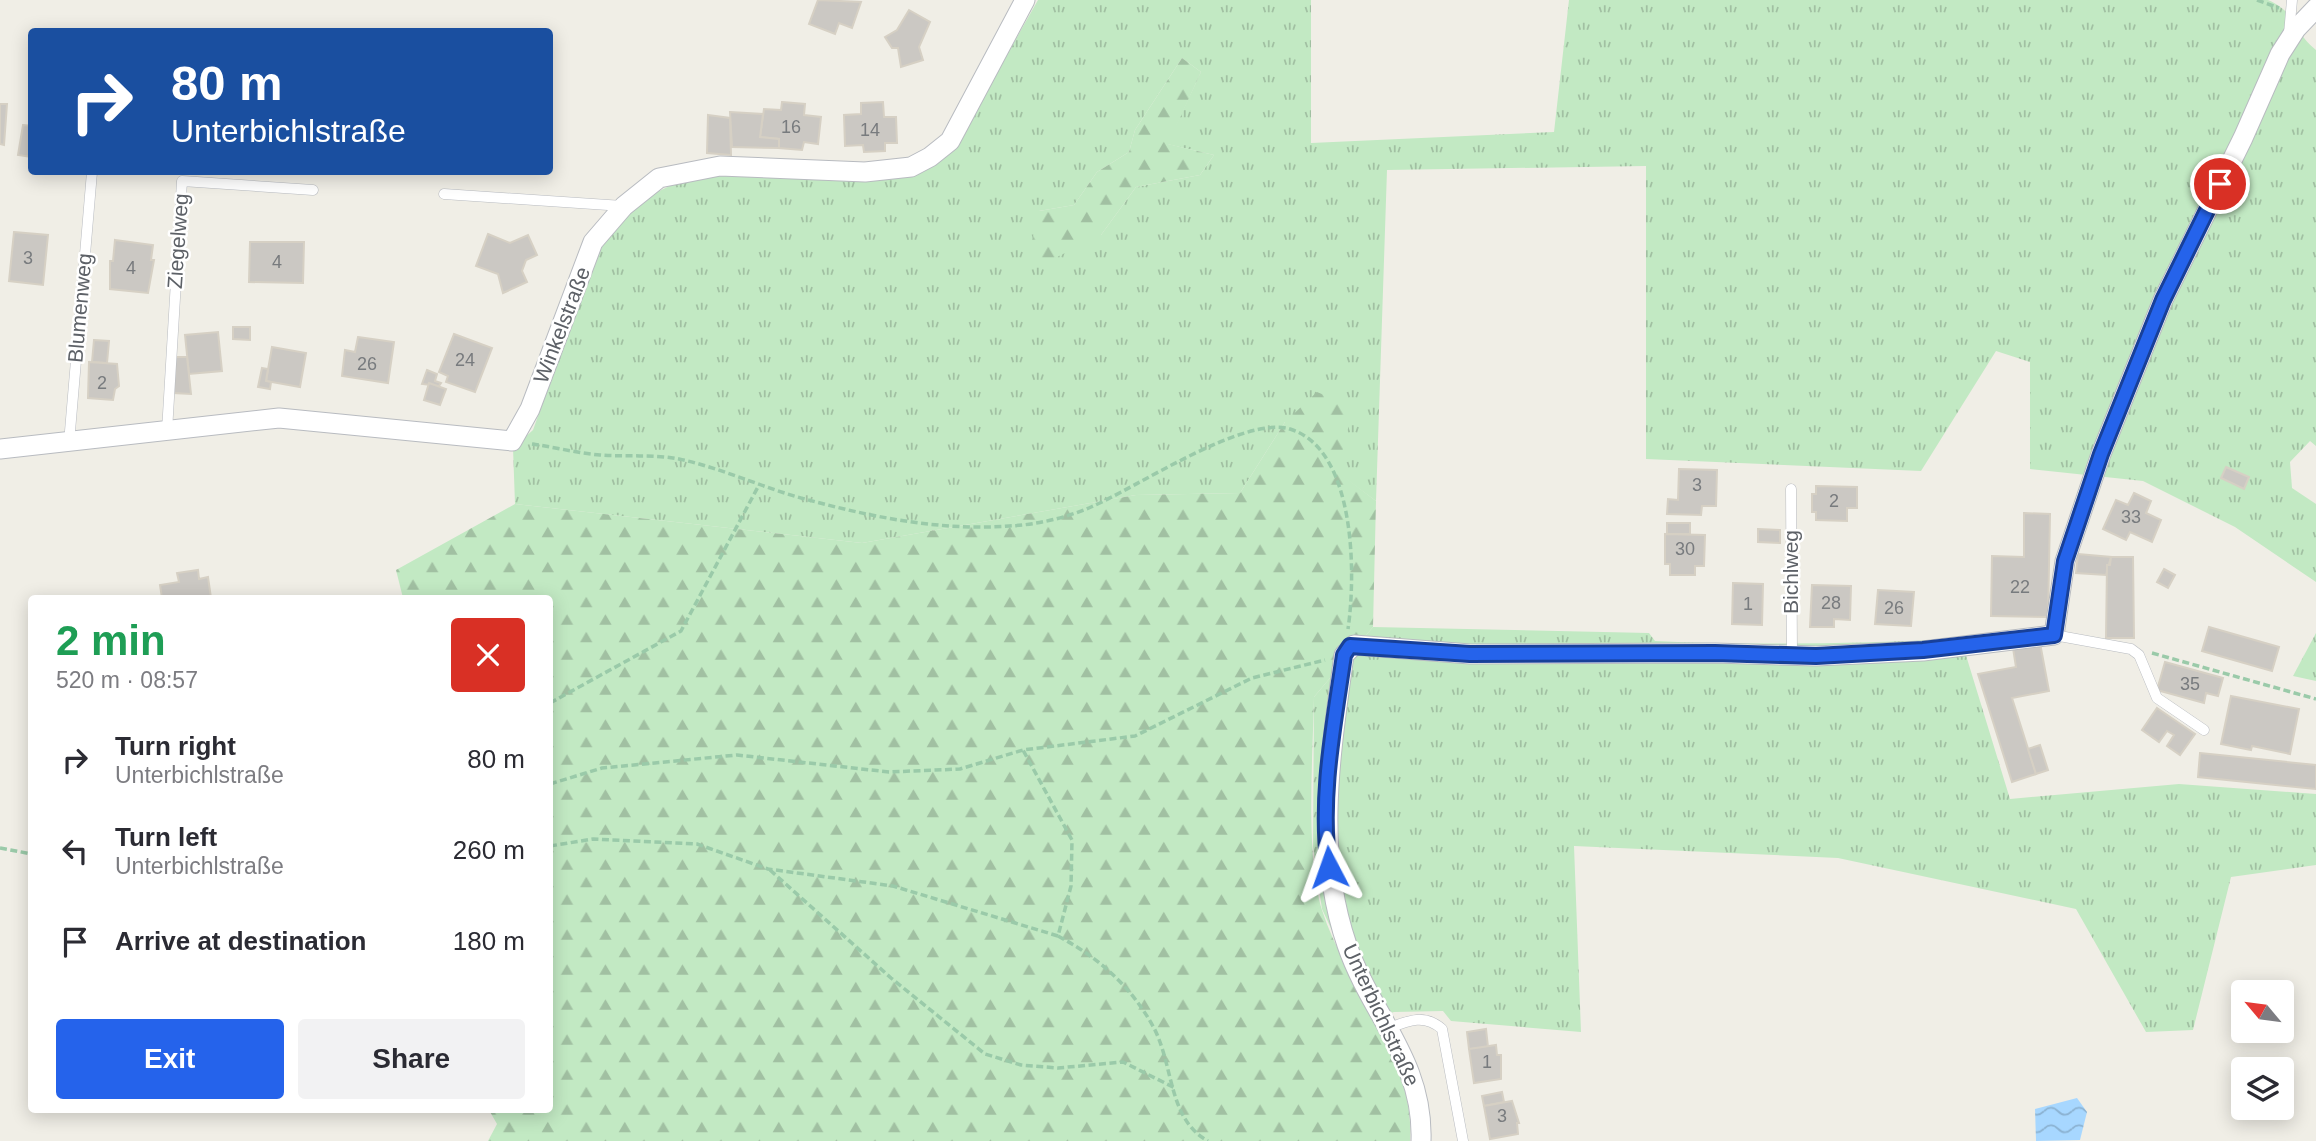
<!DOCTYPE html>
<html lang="en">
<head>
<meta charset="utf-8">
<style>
	:root { --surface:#fff; --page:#f2f2f3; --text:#2b2b33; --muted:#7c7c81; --accent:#2563eb }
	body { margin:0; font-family:Helvetica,sans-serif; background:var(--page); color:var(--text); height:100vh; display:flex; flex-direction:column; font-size:26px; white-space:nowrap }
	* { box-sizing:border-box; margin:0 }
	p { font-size:23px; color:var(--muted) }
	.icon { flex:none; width:38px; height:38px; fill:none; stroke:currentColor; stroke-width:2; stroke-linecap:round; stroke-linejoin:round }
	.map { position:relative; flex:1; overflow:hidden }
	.sheet { position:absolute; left:28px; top:595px; width:525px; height:518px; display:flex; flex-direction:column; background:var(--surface); border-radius:7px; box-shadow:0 4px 18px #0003 }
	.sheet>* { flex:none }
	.guide { position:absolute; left:28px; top:28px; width:525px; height:147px; border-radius:7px; box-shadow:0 4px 18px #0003; background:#1a4fa0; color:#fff; overflow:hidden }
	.needle { width:46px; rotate:299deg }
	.tools { position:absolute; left:2231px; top:980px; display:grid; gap:14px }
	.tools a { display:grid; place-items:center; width:63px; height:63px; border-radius:7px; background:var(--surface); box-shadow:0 4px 18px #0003; font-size:35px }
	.pin { position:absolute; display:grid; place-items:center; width:60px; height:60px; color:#fff; margin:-30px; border:4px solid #fff; border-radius:50%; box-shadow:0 2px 7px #0007 }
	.me { position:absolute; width:77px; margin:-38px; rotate:356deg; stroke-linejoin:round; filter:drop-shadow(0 0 5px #0008) }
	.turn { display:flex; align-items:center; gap:24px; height:147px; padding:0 28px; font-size:32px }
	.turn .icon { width:91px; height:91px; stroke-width:2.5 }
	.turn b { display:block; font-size:49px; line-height:60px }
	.round { display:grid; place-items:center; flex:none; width:74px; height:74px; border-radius:7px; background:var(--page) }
	.summary { display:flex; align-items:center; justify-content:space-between; height:119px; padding:0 28px }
	h1 { font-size:42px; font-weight:800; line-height:52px; color:#1e9e55 }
	.cta { display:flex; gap:14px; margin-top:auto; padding:14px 28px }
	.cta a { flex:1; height:80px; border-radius:7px; background:var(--accent); color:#fff; font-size:28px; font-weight:800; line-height:80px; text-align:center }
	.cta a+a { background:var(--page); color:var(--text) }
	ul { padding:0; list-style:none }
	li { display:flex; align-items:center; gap:21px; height:91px; padding:0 28px }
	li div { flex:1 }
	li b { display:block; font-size:26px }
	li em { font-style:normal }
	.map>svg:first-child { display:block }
</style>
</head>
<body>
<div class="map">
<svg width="2316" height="1141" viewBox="0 0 2316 1141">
	<defs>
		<pattern id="grass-tufts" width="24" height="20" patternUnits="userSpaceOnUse" patternTransform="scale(1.75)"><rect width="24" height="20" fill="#c2e9c3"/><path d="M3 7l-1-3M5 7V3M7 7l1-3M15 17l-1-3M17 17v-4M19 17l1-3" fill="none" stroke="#a1c0a2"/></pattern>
		<pattern id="forest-firs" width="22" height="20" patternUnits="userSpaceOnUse" patternTransform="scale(1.75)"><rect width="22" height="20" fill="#c2e9c3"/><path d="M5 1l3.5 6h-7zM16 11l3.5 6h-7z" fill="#a1c0a2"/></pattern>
		<pattern id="water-waves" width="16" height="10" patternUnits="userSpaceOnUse" patternTransform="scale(1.75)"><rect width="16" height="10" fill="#a7d7ff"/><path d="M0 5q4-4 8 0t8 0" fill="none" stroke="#8bb2d2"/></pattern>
	</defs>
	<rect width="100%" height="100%" fill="#f0eee6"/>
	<!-- grass -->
	<g fill="url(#grass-tufts)" fill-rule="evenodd">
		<path d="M1038,0H1311V143L1554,132L1569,0H2268C2298,13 2292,31 2316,50V446L2310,441L2290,462L2292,488L2316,504V582L2235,527L2143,481L2030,469V362L1996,351L1921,471L1646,459V166L1387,170L1376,501L1338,473L1285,422L1240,493L1136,495L862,543L515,504L513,448L533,430L587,279L605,241L627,213L655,193L680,181L717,174L894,178L967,125ZM1182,58L1201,72L1167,144L1214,155L1200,175L1136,187L1101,235L1039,211L1074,205L1097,172L1129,152L1135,130Z"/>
		<path d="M1373,627L1649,633L1655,641C1758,646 1858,643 1961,639L2010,799L2179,784L2316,794V865L2231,877L2193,1030L2146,1032L2076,909L1838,858L1574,846L1581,1032L1451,1021L1443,1011L1394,1012L1373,1019L1322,909L1313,847L1314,697Z"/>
		<polygon points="2316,633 2316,681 2293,676"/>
	</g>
	<!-- forest -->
	<g fill="url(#forest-firs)">
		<polygon points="1182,58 1201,72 1168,144 1214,155 1200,175 1136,187 1101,235 1045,263 1031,245 1039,211 1074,205 1097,172 1129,152 1135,130"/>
		<path d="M1317,392L1353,407L1338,472L1376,501L1373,627L1314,697C1313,757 1305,854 1322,910C1346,986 1416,1057 1410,1141H488L497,1124L489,1110H550V598H403L396,570L515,504L862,543L1136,495L1240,493L1285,422Z"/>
	</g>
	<!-- water -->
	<polygon fill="url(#water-waves)" points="2077,1098 2087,1112 2080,1140 2036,1141 2035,1109"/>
	<!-- building -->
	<g fill="#cbc8c3" stroke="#d6d0c4" stroke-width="2">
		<polygon points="818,0 861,2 852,28 839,23 835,34 809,24"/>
		<polygon points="909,10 930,22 919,47 923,60 901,67 898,48 892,48 885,37 897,30"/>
		<polygon points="782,102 805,104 804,115 821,117 818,144 804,142 802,150 779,148 779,139 760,137 764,109 781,110"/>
		<polygon points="883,102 884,117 896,117 897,143 885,143 885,151 864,152 863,145 845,146 844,115 861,114 861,103"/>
		<polygon points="0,104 7,104 4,145 0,144"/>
		<polygon points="730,112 763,114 760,137 779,139 779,148 732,147"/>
		<polygon points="708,115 730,118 731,155 707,153"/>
		<polygon points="23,125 32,126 32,157 18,155"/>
		<polygon points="14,232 48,235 43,285 9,281"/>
		<polygon points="488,234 510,243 528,235 537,255 526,260 522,271 527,282 503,293 498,274 476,266"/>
		<polygon points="115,240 153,245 151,260 154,260 148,293 110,289 110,261 113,261"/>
		<polygon points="250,242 304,242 303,283 249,282"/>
		<polygon points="233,327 250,327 250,340 233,339"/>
		<polygon points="218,332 222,371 189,374 185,335"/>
		<polygon points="454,334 492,348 475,392 446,382 448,376 439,372"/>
		<polygon points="358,337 394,342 388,383 342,376 345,350 355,352"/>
		<polygon points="94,340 109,341 107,363 92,362"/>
		<polygon points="272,347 306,353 300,387 266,381"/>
		<polygon points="173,357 187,357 191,394 173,393"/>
		<polygon points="89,362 117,364 119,386 115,389 113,400 88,398"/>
		<polygon points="262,368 268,369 266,381 271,382 270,389 258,387"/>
		<polygon points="427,370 437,374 435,381 441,383 439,386 422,384"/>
		<polygon points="429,383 446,389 440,405 424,400"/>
		<polygon points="2226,467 2249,477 2244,489 2221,478"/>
		<polygon points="1679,469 1717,470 1716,506 1702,506 1701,515 1667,514 1668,499 1678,500"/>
		<polygon points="1816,486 1857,487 1857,508 1847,508 1847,521 1816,520 1816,512 1812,512 1812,494 1816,494"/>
		<polygon points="2134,493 2151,501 2146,513 2161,520 2152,542 2130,532 2126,540 2103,529 2116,500 2128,505"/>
		<polygon points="2024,513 2050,514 2048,617 1991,616 1992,556 2024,557"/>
		<rect x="1667" y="523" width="23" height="11"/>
		<polygon points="1758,529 1780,530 1780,543 1758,542"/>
		<polygon points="1665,534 1705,535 1704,566 1695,566 1695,575 1670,575 1670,564 1665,564"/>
		<polygon points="2078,554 2111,557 2106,575 2076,573"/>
		<polygon points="2111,557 2133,557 2134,638 2106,638 2107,565 2110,565"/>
		<polygon points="2164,569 2175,575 2168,588 2157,582"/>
		<polygon points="198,570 199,579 208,577 211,598 162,598 160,585 179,582 177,573"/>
		<polygon points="1733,583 1763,584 1762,625 1732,624"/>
		<polygon points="1812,585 1851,586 1850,620 1834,619 1834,627 1810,627"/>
		<polygon points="1878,590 1914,592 1911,626 1875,624"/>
		<polygon points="2209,627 2279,647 2272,671 2202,651"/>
		<polygon points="2040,643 2049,691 2012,698 2036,774 2012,782 1978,674 2016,667 2013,648"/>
		<polygon points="2165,662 2223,678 2218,696 2206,693 2204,703 2157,690"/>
		<polygon points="2231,696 2299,709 2290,754 2252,746 2251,750 2221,744"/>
		<polygon points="2157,708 2195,734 2180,755 2167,746 2174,735 2167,731 2159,742 2142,730"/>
		<polygon points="2040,745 2048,770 2036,774 2028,749"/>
		<polygon points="2200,753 2316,765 2316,789 2198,777"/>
		<polygon points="1486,1029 1488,1047 1469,1049 1467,1032"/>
		<polygon points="1496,1045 1497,1055 1501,1055 1501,1079 1474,1083 1469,1049"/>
		<polygon points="1502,1092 1504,1102 1484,1106 1482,1096"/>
		<polygon points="1512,1101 1519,1123 1517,1123 1518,1134 1490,1139 1484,1106"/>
	</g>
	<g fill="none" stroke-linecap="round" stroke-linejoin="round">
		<defs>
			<g id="lane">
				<polyline points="2289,34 2292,0"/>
				<polyline points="444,194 623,206"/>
				<polyline points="167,431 182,181 313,190"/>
				<polyline points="69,443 92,172"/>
				<polyline points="1791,489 1792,655"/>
				<polyline points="2054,635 2131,649 2139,655 2157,698 2204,730"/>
				<path d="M1390,1028C1409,1020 1425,1014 1442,1029L1463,1141"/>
			</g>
			<g id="street">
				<polyline points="0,449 279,418 512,441 530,409 593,242 624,206 659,178 720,166 865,172 911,167 930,157 950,141 1025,0"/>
				<path d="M1421,1141C1424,1061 1371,1015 1347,945C1314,850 1331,752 1344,655L1354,645L1470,654L1715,653L1816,656L1923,651L2054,635L2065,561L2101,454L2163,300L2243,138L2280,54L2296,29L2316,8"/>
			</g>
		</defs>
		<!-- lane casing -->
		<use href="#lane" stroke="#b8bbc0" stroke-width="11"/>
		<!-- street casing -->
		<use href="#street" stroke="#b8bbc0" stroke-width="21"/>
		<!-- path -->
		<g stroke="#9acaa9" stroke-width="3.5" stroke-dasharray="7 3.5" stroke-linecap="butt">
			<polyline points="2257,0 2279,8"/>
			<path d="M532,444C554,447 577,453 600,455C625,457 654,454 679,459C722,468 763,488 805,499C871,517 940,531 1009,526C1035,525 1066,518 1091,507C1136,488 1244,415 1290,429C1356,449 1356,575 1348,629"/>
			<polyline points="2152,653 2316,699"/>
			<polyline points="550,703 681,631 759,485"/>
			<polyline points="550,784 602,768 737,755 889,772 960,769 1023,750 1135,736 1252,678 1325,660"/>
			<polyline points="550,846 593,839 697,844 768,869 893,886 1058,936 1071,886 1072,840 1023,750"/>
			<polyline points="0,848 32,854"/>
			<polyline points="770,870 891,978 985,1054 1021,1065 1058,1068 1123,1062 1175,1088"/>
			<path d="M1058,936C1099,958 1131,986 1154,1028C1174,1067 1168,1119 1208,1141"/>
		</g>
		<!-- lane -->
		<use href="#lane" stroke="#fff" stroke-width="10"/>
		<!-- street -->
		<use href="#street" stroke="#fff" stroke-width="19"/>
	</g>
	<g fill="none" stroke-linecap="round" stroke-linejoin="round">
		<defs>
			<path id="route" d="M1329,867C1319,798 1334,724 1344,655L1350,646L1470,654L1715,653L1816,656L1923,650L2054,635L2065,561L2101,454L2163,300L2220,184"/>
		</defs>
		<!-- route casing -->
		<use href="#route" stroke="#184099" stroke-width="18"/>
		<!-- route -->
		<use href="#route" stroke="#2563eb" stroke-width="12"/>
	</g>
	<g text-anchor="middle" stroke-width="5" stroke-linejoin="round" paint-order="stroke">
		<!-- number labels -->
		<g font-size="18" fill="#787b7e">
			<text x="791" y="133">16</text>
			<text x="870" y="136">14</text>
			<text x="28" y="264">3</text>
			<text x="277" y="268">4</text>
			<text x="131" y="274">4</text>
			<text x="465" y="366">24</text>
			<text x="367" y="370">26</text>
			<text x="102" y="389">2</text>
			<text x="1697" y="491">3</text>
			<text x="1834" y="507">2</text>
			<text x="2131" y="523">33</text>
			<text x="1685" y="555">30</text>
			<text x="2020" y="593">22</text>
			<text x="1831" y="609">28</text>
			<text x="1748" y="610">1</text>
			<text x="1894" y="614">26</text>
			<text x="2190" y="690">35</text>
			<text x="1487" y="1068">1</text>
			<text x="1502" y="1122">3</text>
		</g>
		<!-- street labels -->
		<g font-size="21" fill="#5d6167" stroke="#fff">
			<text transform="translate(178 241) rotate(-86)" y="7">Ziegelweg</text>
			<text transform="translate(80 308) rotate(-85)" y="7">Blumenweg</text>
			<text transform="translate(562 325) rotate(-69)" y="7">Winkelstraße</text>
			<text transform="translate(1791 572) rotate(-90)" y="7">Bichlweg</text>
			<text transform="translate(1381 1015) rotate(65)" y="7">Unterbichlstraße</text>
		</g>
	</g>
</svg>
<div class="tools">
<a><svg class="needle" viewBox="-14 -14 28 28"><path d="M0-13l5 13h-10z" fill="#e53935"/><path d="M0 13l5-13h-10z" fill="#7c7c81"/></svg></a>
<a><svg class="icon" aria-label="layers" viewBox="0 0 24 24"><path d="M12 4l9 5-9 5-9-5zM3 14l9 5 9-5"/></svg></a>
</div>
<div class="pin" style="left:2220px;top:184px;background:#d93025"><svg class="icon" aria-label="arrive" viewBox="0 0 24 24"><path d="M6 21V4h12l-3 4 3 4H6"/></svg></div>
<svg class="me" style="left:1329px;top:867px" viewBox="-20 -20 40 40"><path d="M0-17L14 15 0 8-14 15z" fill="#2563eb" stroke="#fff" stroke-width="4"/></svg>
<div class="guide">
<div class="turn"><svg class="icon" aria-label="right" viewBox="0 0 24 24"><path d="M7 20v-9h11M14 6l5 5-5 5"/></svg><div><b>80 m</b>Unterbichlstraße</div></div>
</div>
<section class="sheet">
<div class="summary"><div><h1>2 min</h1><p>520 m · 08:57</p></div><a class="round" style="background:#d93025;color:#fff"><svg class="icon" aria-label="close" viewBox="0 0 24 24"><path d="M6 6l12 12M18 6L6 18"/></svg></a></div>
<ul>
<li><svg class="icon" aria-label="right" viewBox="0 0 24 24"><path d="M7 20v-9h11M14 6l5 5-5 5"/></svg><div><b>Turn right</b><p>Unterbichlstraße</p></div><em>80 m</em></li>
<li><svg class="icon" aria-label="left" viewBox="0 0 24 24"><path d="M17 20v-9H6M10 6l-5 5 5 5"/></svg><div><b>Turn left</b><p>Unterbichlstraße</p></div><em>260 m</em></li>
<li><svg class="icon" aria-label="arrive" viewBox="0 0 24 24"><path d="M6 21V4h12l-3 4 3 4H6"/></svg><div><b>Arrive at destination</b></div><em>180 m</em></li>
</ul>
<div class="cta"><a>Exit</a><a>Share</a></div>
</section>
</div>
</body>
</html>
